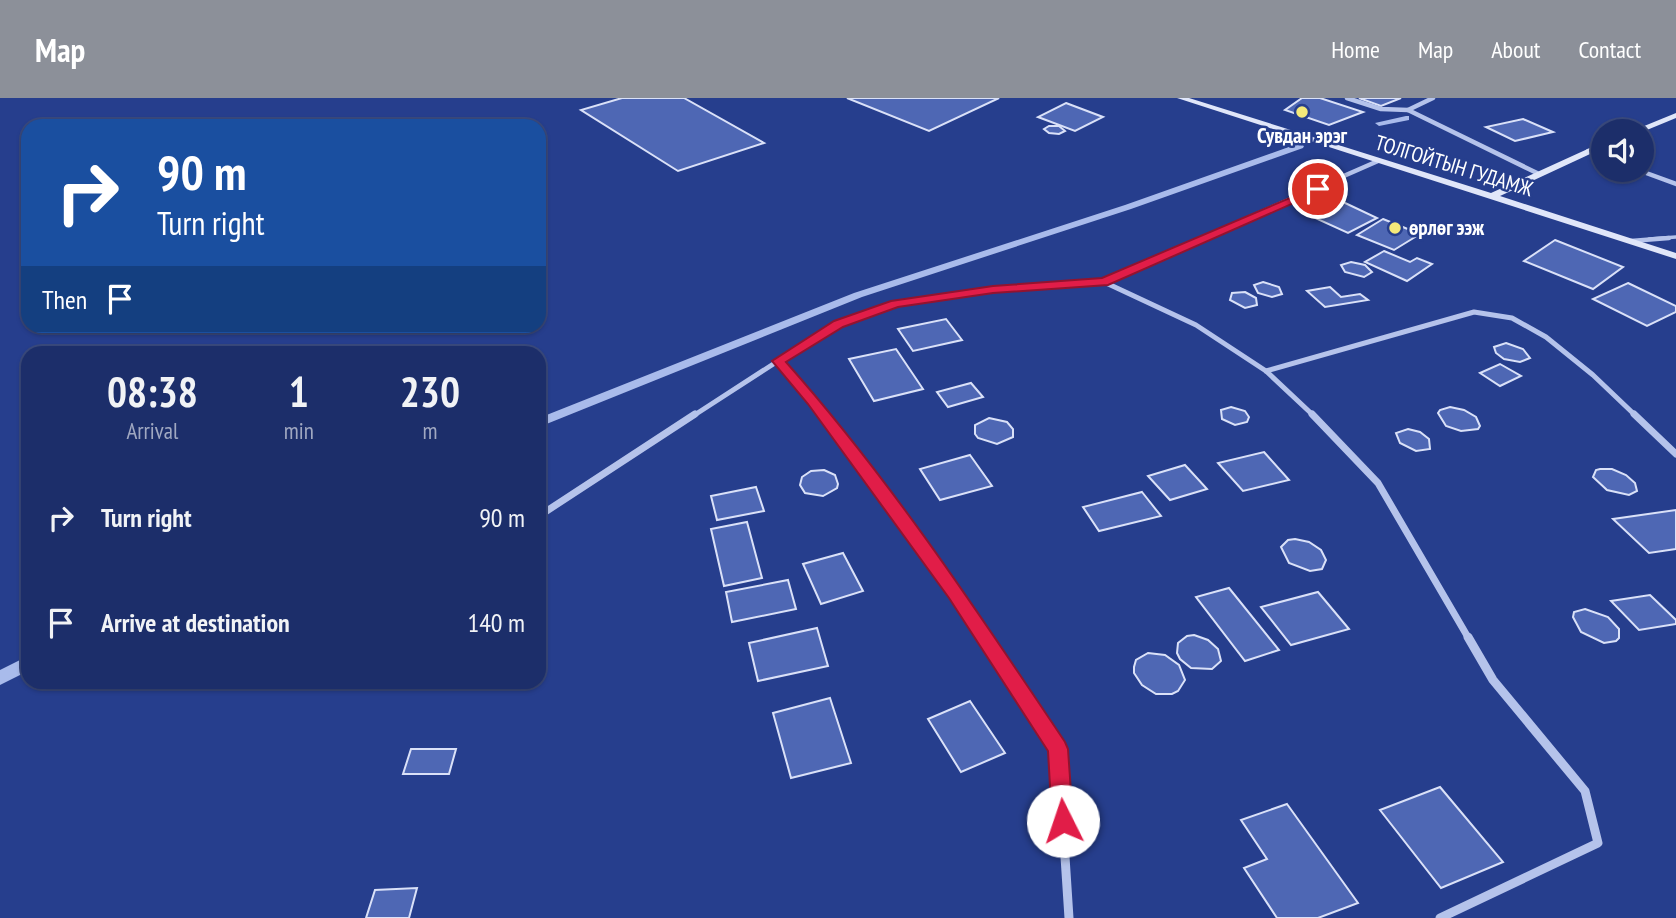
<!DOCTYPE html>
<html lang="en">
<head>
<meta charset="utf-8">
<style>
	:root { --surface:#1c2e6a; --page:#293a72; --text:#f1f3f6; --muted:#a0a8c1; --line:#3a4a7e; --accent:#8c9099 }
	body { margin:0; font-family:"PT Sans Narrow",sans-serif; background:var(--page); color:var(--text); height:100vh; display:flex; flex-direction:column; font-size:26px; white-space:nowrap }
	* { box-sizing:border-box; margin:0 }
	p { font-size:23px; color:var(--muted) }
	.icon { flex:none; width:38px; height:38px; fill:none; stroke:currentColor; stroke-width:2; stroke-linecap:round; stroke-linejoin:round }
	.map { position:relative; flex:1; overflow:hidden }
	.side { position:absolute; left:21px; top:248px; width:525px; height:343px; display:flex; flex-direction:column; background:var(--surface); border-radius:21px; box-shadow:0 2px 5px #0004,0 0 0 2px var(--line) }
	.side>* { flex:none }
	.guide { position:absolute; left:21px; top:21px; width:525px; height:214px; border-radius:21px; box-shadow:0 2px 5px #0004,0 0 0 2px var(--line); background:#1a4fa0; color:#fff; overflow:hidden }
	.fabs { position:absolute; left:1591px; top:21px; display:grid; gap:14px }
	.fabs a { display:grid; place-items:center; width:63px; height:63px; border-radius:50%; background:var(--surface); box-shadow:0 2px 5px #0004,0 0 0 2px var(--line); font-size:35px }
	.pin { position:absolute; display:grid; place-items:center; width:60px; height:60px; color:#fff; margin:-30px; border:4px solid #fff; border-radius:50%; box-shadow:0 2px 7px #0007 }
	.me { position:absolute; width:77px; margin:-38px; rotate:356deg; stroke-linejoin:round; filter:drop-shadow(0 0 5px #0008) }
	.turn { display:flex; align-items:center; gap:24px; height:147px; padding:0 21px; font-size:32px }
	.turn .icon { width:91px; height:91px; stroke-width:2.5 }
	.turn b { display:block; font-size:49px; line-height:60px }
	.then { display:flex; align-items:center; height:66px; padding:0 21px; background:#0003; gap:14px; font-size:26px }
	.eta { display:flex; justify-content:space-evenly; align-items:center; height:119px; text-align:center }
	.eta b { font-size:42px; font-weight:600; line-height:49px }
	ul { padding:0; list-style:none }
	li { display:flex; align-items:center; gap:21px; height:105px; padding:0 21px }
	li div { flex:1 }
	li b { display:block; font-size:26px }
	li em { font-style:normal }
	header { display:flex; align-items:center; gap:42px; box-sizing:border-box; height:98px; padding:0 35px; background:var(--accent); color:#fff }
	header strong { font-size:33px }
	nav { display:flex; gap:38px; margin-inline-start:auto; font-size:24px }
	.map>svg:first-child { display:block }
</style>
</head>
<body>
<header>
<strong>Map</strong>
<nav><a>Home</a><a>Map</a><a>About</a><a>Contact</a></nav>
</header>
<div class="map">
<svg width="1676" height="820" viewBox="0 0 1676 820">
	<rect width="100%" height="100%" fill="#263e8d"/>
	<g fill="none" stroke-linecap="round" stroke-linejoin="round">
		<!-- stream -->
		<g fill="#a9bbeb" fill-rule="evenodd">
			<polygon points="1406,18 1409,18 1409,22 1379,28 1375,25"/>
			<polygon points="1300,45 1304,48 1303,50 1131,111 862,199 539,329 539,320 854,195 1125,107"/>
			<polygon points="28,558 28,573 0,587 0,572"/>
		</g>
	</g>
	<!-- building -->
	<g fill="#4e67b4" stroke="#dae1f8" stroke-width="2">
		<polygon points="622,0 684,0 764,45 678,73 581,12"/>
		<polygon points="847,0 999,0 929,33"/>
		<polygon points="1302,0 1320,0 1363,14 1329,27 1285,12"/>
		<polygon points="1359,0 1401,0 1381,8"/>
		<polygon points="1066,5 1103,19 1075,33 1038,19"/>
		<polygon points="1523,21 1553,34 1515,43 1486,29"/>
		<polygon points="1049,28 1059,28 1065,33 1059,36 1049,35 1044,31"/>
		<polygon points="1343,104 1377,120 1348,135 1313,119"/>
		<polygon points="1383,121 1420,136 1394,152 1357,137"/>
		<polygon points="1555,142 1623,169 1593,191 1524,163"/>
		<polygon points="1384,153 1410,164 1417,160 1432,166 1407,183 1365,164"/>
		<polygon points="1351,164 1365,167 1372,174 1364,179 1345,174 1341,167"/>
		<polygon points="1263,184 1279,189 1282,196 1272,199 1258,195 1254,187"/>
		<polygon points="1628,185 1676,208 1676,214 1647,228 1593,201"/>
		<polygon points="1330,189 1341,199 1360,196 1368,202 1325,209 1307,193"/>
		<polygon points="1245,194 1256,200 1257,207 1245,210 1230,202 1232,195"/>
		<polygon points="946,221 962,242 913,253 898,231"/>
		<polygon points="1506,245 1523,251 1530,260 1520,264 1504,261 1496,255 1494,249"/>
		<polygon points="896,251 923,291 874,303 849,261"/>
		<polygon points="1500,266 1521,278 1500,288 1480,275"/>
		<polygon points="971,285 983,299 948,309 937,294"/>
		<polygon points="1231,309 1245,313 1249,319 1247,324 1235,327 1222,321 1221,312"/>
		<polygon points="1450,309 1464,312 1476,319 1480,328 1478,331 1461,333 1446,328 1438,315 1440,312"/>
		<polygon points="989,320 1007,324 1013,331 1013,339 997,346 978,340 975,336 975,327"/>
		<polygon points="1408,331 1420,334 1429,341 1430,351 1416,353 1400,345 1396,335"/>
		<polygon points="1264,354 1289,382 1243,393 1218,365"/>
		<polygon points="970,357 992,388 940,402 920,371"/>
		<polygon points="1185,367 1207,391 1170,402 1148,378"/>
		<polygon points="1600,371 1612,371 1626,377 1635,385 1637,393 1629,397 1607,392 1593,379 1596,372"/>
		<polygon points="824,372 835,377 838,386 837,390 823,398 805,395 800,387 802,379 811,373"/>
		<polygon points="756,389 764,413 717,422 711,398"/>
		<polygon points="1142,394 1161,418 1099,433 1083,409"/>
		<polygon points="1676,412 1676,451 1649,455 1613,421"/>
		<polygon points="747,424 762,480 724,488 711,431"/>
		<polygon points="1295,441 1309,444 1321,452 1326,462 1322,471 1310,473 1289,465 1281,449 1288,442"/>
		<polygon points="843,455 863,493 821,506 803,466"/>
		<polygon points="788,482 796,511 732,524 726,494"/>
		<polygon points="1229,490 1279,552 1245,563 1196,499"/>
		<polygon points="1318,494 1349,531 1291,547 1261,509"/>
		<polygon points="1650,497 1676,522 1676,526 1639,532 1611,503"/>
		<polygon points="1585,511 1608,519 1619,531 1619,540 1616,543 1604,545 1581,534 1573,519 1574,514"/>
		<polygon points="817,530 828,568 758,583 749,545"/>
		<polygon points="1194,537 1208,542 1218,551 1221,563 1212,571 1191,570 1180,561 1177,555 1178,545 1187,538"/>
		<polygon points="1148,555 1165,557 1179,567 1185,582 1178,593 1172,596 1156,596 1142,587 1134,575 1134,569 1136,562"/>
		<polygon points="830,600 851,665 791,680 773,615"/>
		<polygon points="970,603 1005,655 961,674 928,621"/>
		<polygon points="411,651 456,651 449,676 403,676"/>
		<polygon points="1440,689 1503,764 1441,790 1380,712"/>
		<polygon points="1287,706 1358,805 1318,820 1277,820 1244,770 1267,761 1241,722"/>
		<polygon points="417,790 409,820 366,820 375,792"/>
	</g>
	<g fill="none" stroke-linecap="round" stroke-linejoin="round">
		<!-- service-far1 -->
		<polyline stroke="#b5c3eb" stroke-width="3.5" points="1649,141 1676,139"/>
		<!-- service -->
		<polyline stroke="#b5c3eb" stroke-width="4.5" points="1631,143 1669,140"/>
		<!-- minor-far3 -->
		<g stroke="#b5c3eb" stroke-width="4.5">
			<polyline points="1347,0 1381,11 1408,12 1537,75"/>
			<polyline points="1408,12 1433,0"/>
			<polyline points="1588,53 1603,58"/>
			<polyline points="1638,72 1676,86"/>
			<polyline points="1200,141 1378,63"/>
		</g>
		<!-- minor-far2 -->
		<g stroke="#b5c3eb" stroke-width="5">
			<polyline points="1104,184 1204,140"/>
			<polyline points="1266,273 1474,214 1512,220 1546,239 1593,277 1636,318"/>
			<polyline points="693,318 778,263"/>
			<polyline points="824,318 778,263 839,226 896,205 993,192 1104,184 1196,227 1266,273 1314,318"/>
		</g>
		<!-- minor-far1 -->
		<g stroke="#b5c3eb" stroke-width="7">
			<polyline points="823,316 955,495 985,541"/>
			<polyline points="1312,316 1378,385 1469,541"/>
			<polyline points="1634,316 1676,356"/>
			<polyline points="539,418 695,316"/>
		</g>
		<!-- minor -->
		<g stroke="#b5c3eb" stroke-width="9">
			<polyline points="984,539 1058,651 1069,820"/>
			<polyline points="1440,820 1598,745 1585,693 1493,582 1468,539"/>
		</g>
		<!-- secondary -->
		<g fill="#e0e6f9" fill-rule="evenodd">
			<polygon points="1177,0 1189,0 1491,95 1603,44 1603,50 1500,98 1676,155 1676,161"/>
			<polygon points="1676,15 1676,20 1642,34 1632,33"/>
		</g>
	</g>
	<!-- route -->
	<path fill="#e11d48" stroke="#92132f" stroke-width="2" d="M1318,88L1323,91L1321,93L1108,187L993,195L898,209L843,229L786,264C890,381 978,514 1065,644L1068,651L1073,723L1070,730L1063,733L1055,730L1052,723L1048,653L949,500L808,306L772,263L834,223L891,203L993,188L1102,180Z"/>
	<!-- markers -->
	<g fill="#f4e97a" stroke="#263e8d" stroke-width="2.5">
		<circle cx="1302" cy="14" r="7"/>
		<circle cx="1395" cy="130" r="7"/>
	</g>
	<g text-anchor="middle" stroke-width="5" stroke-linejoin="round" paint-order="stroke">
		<!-- far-poi labels -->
		<g font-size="21" font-weight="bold" fill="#fff" stroke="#263e8d">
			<text x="1302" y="45">Сувдан эрэг</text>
			<text x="1409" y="137" text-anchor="start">өрлөг ээж</text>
		</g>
		<!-- far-street labels -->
		<g font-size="21" fill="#fff" stroke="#263e8d">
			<text transform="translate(1454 68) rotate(17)" y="7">ТОЛГОЙТЫН ГУДАМЖ</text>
		</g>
	</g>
</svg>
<div class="fabs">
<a><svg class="icon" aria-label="sound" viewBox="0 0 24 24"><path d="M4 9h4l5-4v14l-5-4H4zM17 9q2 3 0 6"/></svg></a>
</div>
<div class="pin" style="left:1318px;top:91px;background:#d93025"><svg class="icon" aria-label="arrive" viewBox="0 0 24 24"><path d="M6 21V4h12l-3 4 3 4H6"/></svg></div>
<svg class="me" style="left:1063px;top:723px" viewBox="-20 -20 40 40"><circle r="19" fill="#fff"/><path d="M0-13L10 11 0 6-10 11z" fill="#e11d48"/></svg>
<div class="guide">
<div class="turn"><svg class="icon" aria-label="right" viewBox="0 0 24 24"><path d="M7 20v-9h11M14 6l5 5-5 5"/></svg><div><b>90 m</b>Turn right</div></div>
<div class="then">Then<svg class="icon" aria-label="arrive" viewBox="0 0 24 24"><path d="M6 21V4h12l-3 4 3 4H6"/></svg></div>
</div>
<section class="side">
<div class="eta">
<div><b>08:38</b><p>Arrival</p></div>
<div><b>1</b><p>min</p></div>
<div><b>230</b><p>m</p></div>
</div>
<ul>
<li><svg class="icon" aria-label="right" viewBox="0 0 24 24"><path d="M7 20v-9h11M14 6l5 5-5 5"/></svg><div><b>Turn right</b></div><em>90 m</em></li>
<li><svg class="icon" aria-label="arrive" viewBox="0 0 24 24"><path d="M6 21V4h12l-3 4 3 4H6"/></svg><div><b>Arrive at destination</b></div><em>140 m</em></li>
</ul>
</section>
</div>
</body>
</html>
